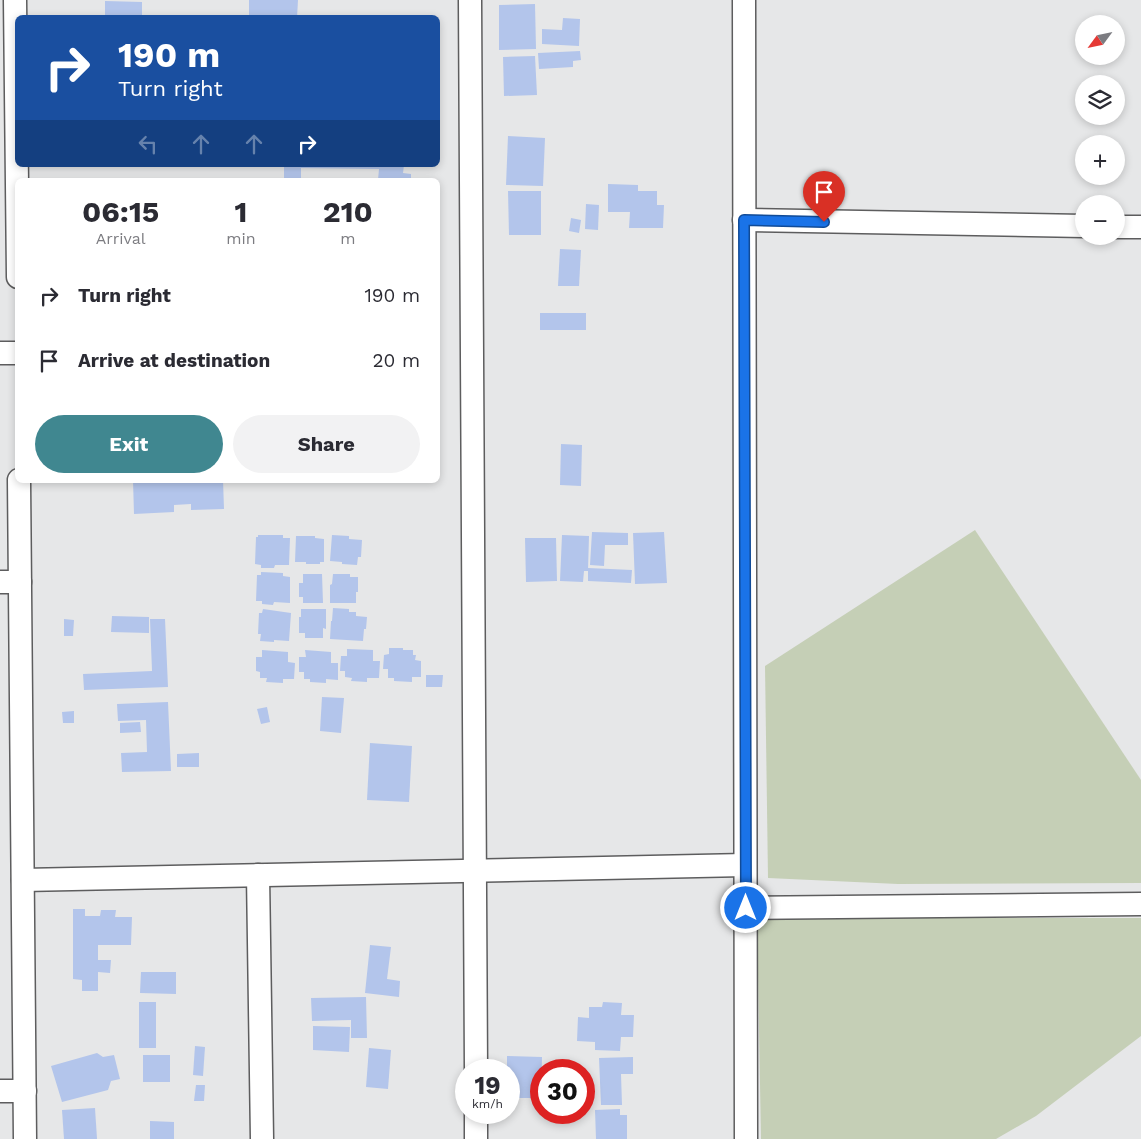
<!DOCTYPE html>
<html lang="en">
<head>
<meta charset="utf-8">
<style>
	:root { --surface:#fff; --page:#f2f2f3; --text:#2b2b33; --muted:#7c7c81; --accent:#408790 }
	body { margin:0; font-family:"Work Sans",sans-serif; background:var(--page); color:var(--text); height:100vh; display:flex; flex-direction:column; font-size:19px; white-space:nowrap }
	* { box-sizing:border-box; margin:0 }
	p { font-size:16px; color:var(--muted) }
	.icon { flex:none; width:28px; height:28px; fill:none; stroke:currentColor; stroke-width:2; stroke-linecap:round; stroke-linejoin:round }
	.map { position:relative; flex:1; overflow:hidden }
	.side { position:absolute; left:15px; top:178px; width:425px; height:305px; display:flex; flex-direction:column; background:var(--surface); border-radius:8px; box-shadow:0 2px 8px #0003 }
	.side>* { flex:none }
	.guide { position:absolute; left:15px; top:15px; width:425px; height:152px; border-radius:8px; box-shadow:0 2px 8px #0003; background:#1a4fa0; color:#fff; overflow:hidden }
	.needle { width:32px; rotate:237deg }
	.buttons { position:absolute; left:1075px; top:15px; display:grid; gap:10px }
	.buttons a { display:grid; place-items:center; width:50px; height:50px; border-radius:50%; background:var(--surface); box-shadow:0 2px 8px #0003; font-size:25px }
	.speed { position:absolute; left:455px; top:1059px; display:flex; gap:10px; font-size:25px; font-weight:700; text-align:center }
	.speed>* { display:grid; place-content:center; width:65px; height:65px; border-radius:50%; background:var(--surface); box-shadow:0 2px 8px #0003; line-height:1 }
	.speed small { font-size:12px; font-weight:400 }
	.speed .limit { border:8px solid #d22; background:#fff; color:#111 }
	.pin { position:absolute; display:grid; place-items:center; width:42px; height:42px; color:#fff; margin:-51px -21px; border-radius:50% 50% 50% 0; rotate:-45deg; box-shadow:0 0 5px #0007 }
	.pin .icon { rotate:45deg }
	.me { position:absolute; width:55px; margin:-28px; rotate:0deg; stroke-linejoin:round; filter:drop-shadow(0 0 4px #0008) }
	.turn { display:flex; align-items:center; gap:18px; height:105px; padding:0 20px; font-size:22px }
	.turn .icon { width:65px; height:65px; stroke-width:2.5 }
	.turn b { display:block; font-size:35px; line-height:42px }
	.lanes { display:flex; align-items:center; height:48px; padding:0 20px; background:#0003; justify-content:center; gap:25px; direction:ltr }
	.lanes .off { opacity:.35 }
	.eta { display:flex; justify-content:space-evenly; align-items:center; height:85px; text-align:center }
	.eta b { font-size:30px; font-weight:700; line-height:35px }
	.primary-button { display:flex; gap:10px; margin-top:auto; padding:10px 20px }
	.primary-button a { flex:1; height:58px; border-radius:30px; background:var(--accent); color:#fff; font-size:20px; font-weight:700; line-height:58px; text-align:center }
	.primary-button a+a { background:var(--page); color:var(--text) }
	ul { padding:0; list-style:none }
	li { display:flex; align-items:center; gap:15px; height:65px; padding:0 20px }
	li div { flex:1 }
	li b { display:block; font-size:19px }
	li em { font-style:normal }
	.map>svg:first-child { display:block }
</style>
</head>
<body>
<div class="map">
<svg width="1141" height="1139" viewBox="0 0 1141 1139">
	<rect width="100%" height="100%" fill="#e6e7e8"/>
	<!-- green -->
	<g fill="#c5cfb6">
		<polygon points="975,530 1141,780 1141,883 898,884 768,878 765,666"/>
		<polygon points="757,918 1141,918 1141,1036 1036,1116 996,1139 761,1139"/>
	</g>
	<!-- building -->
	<g fill="#b3c5eb">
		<polygon points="249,0 298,0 297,18 249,18"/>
		<polygon points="105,1 142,2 142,18 105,18"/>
		<polygon points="535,4 536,49 499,50 499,5"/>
		<polygon points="563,18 580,19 579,46 542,44 542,29 562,30"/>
		<polygon points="580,51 581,60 573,61 573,67 539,69 538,53"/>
		<polygon points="535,56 537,95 504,96 503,57"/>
		<polygon points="508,136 545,138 543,186 506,185"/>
		<polygon points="284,165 404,165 403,173 411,174 411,180 378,180 379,169 301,168 301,180 284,180"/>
		<polygon points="608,184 638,185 638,191 657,191 657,205 664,205 663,228 629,228 630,212 608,212"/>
		<polygon points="508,191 541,191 541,235 509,235"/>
		<polygon points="586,204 599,205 598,230 585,229"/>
		<polygon points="571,218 581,220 579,233 569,231"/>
		<polygon points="560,249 581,250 579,286 558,286"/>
		<rect x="540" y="313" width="46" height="17"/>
		<polygon points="561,444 582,445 581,486 560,485"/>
		<polygon points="133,480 223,480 224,509 191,510 191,504 174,505 174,512 134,514"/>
		<polygon points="592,532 628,533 628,545 605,545 604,566 590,565"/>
		<polygon points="664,532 667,583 635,584 633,533"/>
		<polygon points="258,535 283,535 283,538 290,538 289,565 275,565 274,568 261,568 261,565 255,564 256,537 258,537"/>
		<polygon points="332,535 349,536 349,539 362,540 361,557 358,557 357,565 342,564 342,562 330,561"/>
		<polygon points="562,535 589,536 588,571 584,571 583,582 560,581"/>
		<polygon points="296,536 315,536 315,538 324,539 324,562 320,562 320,564 306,564 306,562 295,562"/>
		<polygon points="525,538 556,538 557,581 526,582"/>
		<polygon points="588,568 632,570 631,583 588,581"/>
		<polygon points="261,572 283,573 283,576 290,577 290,603 274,602 273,605 262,604 262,601 256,601 257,575 261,575"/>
		<polygon points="303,574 322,574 323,603 303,603 303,597 299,597 299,583 303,583"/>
		<polygon points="333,574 350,574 350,577 358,577 358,592 356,592 356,603 330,603 330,585 332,584"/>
		<polygon points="333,608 349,609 349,612 356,612 356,616 367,617 366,629 364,629 363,641 330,639 331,621 332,621"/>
		<polygon points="263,609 291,613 289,641 274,640 274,642 260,641 261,634 258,634 259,613 262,613"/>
		<polygon points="301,609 326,609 326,629 323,628 323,638 305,638 305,633 299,633 299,617 301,617"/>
		<polygon points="112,616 149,617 149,633 111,632"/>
		<polygon points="64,619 74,620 73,636 64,636"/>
		<polygon points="150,619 165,619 168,687 84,690 83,674 152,671"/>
		<polygon points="389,648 403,648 403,650 413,650 413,655 416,655 415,660 421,661 421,677 412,677 412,682 394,681 394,678 388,678 388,669 383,669 384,655 389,654"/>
		<polygon points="347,649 373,650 373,661 380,661 379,678 367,678 367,682 351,681 352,678 345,677 345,671 340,671 341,656 347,656"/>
		<polygon points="262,650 288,652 288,662 295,663 294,679 283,679 283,683 266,682 267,678 260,678 260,672 256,671 256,657 262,657"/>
		<polygon points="305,650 331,652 331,663 338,663 338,680 326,679 326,683 310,682 310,679 304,679 304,672 299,672 299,657 306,657"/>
		<polygon points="426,675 443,675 442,687 426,687"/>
		<polygon points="322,697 344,698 341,733 320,731"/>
		<polygon points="168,702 171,771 122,772 121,753 147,752 146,720 118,721 117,704"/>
		<polygon points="267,707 270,722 261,724 257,709"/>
		<polygon points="74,711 74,723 63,723 62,712"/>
		<polygon points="140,722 141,732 120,733 120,723"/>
		<polygon points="370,743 412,746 409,802 367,800"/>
		<polygon points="199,753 199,767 177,767 177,754"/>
		<polygon points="73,909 85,909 85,916 100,916 101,910 116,910 115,917 132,917 131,945 98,945 98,960 111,960 110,973 98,972 98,991 82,991 82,980 73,979"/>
		<polygon points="370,945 391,947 387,979 400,981 399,997 365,993"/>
		<polygon points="141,972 176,972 176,994 140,993"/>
		<polygon points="366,997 367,1038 351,1038 351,1020 312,1021 311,998"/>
		<rect x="139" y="1002" width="17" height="46"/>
		<polygon points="603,1002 622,1003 621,1015 634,1015 633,1037 621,1037 620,1051 595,1050 595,1042 577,1041 578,1017 589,1018 589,1007 602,1007"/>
		<polygon points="313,1026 350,1027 349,1052 313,1050"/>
		<polygon points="195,1046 205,1047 203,1076 193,1075"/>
		<polygon points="369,1048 391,1050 388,1089 366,1087"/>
		<polygon points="97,1053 103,1057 114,1055 120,1079 111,1081 108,1090 62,1102 51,1066"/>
		<rect x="143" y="1055" width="27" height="27"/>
		<polygon points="507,1056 542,1057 541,1098 509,1098 509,1070 507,1070"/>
		<polygon points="633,1057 633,1074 621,1074 622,1105 601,1105 599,1058"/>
		<polygon points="196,1085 205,1085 204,1101 194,1101"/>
		<polygon points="95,1108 97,1139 64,1139 62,1110"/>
		<polygon points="620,1109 620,1115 627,1115 627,1139 596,1139 595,1110"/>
		<polygon points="150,1121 174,1122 174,1139 150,1139"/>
	</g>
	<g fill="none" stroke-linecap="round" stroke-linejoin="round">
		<defs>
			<g id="minor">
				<polyline points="15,0 18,277"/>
				<polyline points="470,0 476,1070"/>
				<polyline points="744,0 746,1139"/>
				<polyline points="744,220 1084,226"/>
				<polyline points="1116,227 1141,227"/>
				<polyline points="0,353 18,353"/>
				<polyline points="19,480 25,1139"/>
				<polyline points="0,582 20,582"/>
				<polyline points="258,875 262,1139"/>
				<polyline points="23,880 745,865"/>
				<polyline points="746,908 1141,904"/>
				<polyline points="0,1091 25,1091"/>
				<polyline points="476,1112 476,1139"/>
			</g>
		</defs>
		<!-- minor casing -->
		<use href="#minor" stroke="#5d5d5e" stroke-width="25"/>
		<!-- minor -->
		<use href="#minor" stroke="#fff" stroke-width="22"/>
	</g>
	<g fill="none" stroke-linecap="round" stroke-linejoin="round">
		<defs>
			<polyline id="route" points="746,908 744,220 824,222"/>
		</defs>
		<!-- route casing -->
		<use href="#route" stroke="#114b97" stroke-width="12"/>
		<!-- route -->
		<use href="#route" stroke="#1a73e8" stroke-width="9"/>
	</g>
</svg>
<div class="buttons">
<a><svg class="needle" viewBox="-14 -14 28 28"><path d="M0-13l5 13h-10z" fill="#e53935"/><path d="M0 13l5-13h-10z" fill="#7c7c81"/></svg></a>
<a><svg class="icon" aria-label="layers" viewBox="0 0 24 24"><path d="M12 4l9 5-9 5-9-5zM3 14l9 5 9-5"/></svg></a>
<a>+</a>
<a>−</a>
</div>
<div class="speed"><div>19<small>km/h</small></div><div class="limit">30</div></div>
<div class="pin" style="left:824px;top:222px;background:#d93025"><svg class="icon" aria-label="arrive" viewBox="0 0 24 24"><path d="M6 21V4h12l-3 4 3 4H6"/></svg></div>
<svg class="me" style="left:746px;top:908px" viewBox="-20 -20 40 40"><circle r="17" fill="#1a73e8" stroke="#fff" stroke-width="3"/><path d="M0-11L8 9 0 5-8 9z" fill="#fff"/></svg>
<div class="guide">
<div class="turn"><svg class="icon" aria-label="right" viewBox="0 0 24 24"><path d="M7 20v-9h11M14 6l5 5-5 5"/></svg><div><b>190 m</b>Turn right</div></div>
<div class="lanes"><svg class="icon off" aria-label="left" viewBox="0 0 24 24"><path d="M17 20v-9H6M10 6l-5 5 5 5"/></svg><svg class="icon off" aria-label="ahead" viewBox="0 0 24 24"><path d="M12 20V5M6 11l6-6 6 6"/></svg><svg class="icon off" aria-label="ahead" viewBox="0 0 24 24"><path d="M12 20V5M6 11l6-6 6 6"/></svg><svg class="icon" aria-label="right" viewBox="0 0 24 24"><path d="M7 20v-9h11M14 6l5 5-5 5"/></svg></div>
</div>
<section class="side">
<div class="eta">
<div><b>06:15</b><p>Arrival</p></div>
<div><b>1</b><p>min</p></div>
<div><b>210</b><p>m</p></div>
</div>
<ul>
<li><svg class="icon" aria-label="right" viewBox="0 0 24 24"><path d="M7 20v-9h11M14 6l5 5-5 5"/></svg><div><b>Turn right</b></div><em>190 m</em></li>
<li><svg class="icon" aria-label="arrive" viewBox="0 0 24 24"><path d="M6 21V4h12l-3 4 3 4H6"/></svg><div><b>Arrive at destination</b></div><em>20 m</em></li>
</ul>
<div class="primary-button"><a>Exit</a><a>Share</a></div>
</section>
</div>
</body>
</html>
